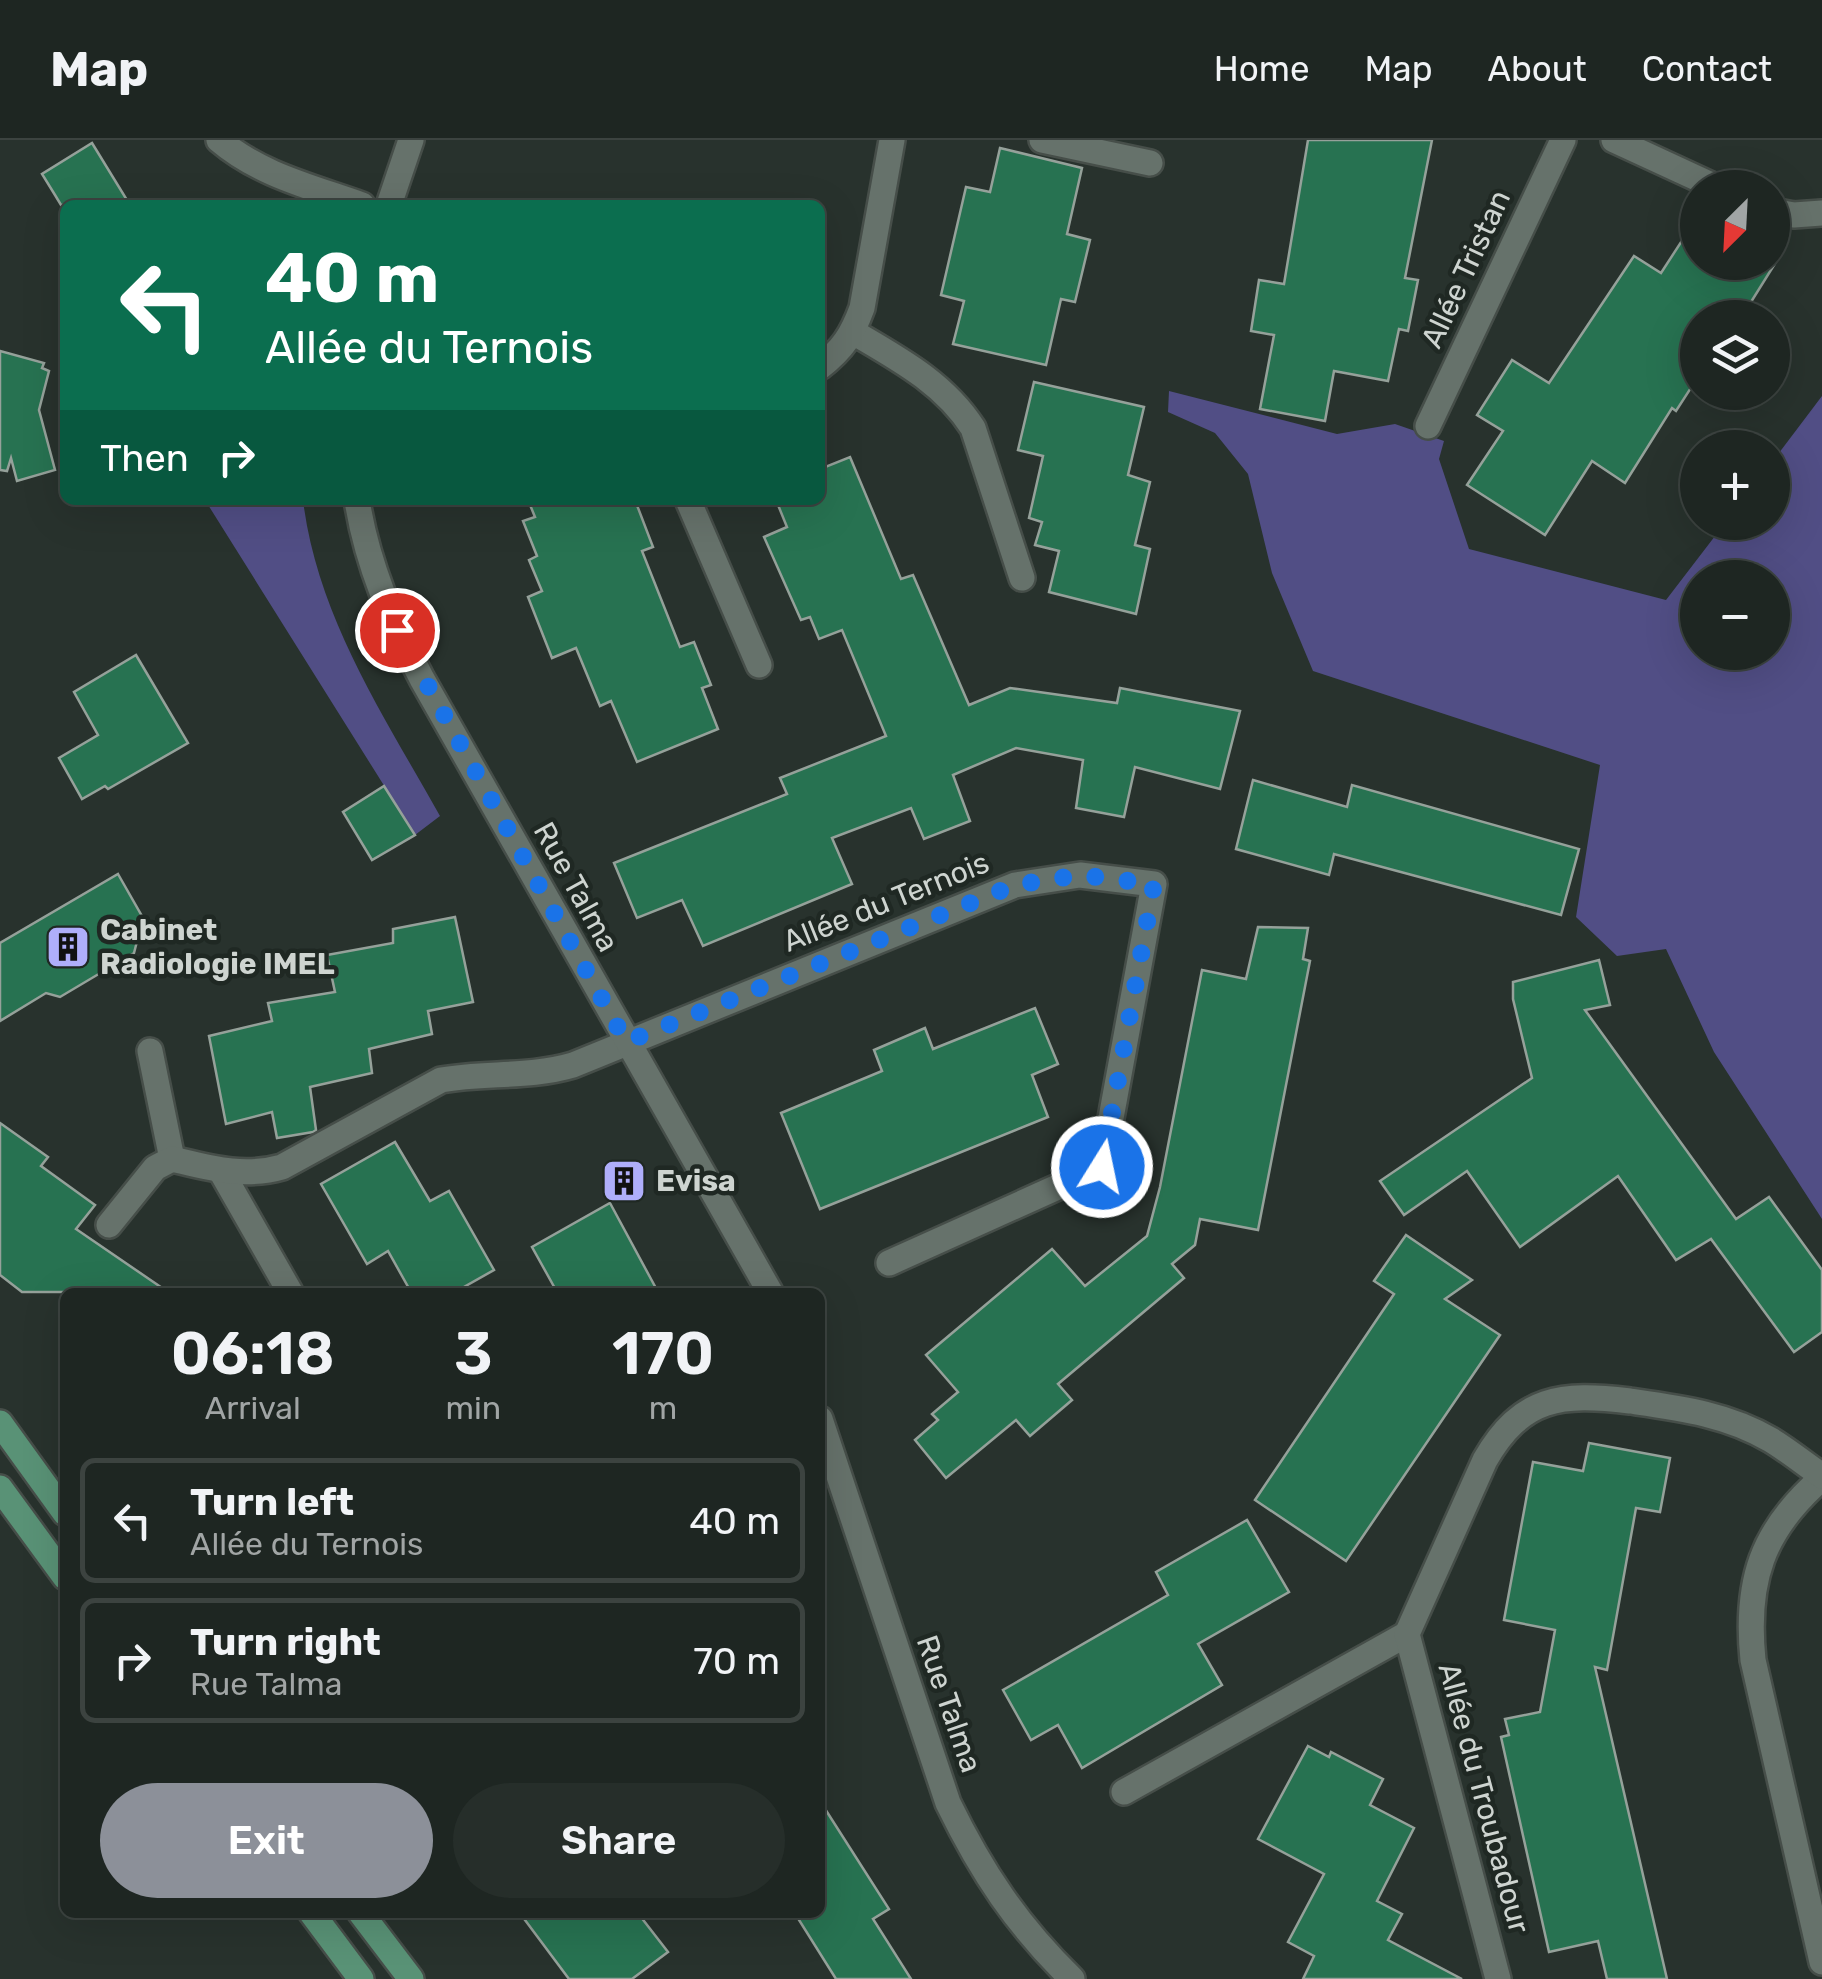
<!DOCTYPE html>
<html lang="en">
<head>
<meta charset="utf-8">
<style>
	:root { --surface:#1e2622; --page:#262e2a; --text:#f1f3f6; --muted:#a1a5a5; --line:#3c4340; --accent:#8c9099 }
	body { margin:0; font-family:Rubik,sans-serif; background:var(--page); color:var(--text); height:100vh; display:flex; flex-direction:column; font-size:38px; white-space:nowrap }
	* { box-sizing:border-box; margin:0 }
	p { font-size:32px; color:var(--muted) }
	.icon { flex:none; width:55px; height:55px; fill:none; stroke:currentColor; stroke-width:2; stroke-linecap:round; stroke-linejoin:round }
	.map { position:relative; flex:1; overflow:hidden }
	.details { position:absolute; left:60px; top:1148px; width:765px; height:630px; display:flex; flex-direction:column; background:var(--surface); border-radius:15px; box-shadow:0 10px 40px #0002,0 0 0 2px var(--line) }
	.details>* { flex:none }
	.guide { position:absolute; left:60px; top:60px; width:765px; height:305px; border-radius:15px; box-shadow:0 10px 40px #0002,0 0 0 2px var(--line); background:#0b6e4f; color:#fff; overflow:hidden }
	.needle { width:65px; rotate:204deg }
	.tools { position:absolute; left:1680px; top:30px; display:grid; gap:20px }
	.tools a { display:grid; place-items:center; width:110px; height:110px; border-radius:50%; background:var(--surface); box-shadow:0 10px 40px #0002,0 0 0 2px var(--line); font-size:50px }
	.pin { position:absolute; display:grid; place-items:center; width:85px; height:85px; color:#fff; margin:-42px; border:5px solid #fff; border-radius:50%; box-shadow:0 2px 10px #0007 }
	.me { position:absolute; width:110px; margin:-55px; rotate:10deg; stroke-linejoin:round; filter:drop-shadow(0 0 8px #0008) }
	.turn { display:flex; align-items:center; gap:35px; height:210px; padding:0 40px; font-size:45px }
	.turn .icon { width:130px; height:130px; stroke-width:2.5 }
	.turn b { display:block; font-size:70px; line-height:85px }
	.then { display:flex; align-items:center; height:95px; padding:0 40px; background:#0003; gap:20px; font-size:38px }
	.eta { display:flex; justify-content:space-evenly; align-items:center; height:170px; text-align:center }
	.eta b { font-size:60px; font-weight:600; line-height:70px }
	.button { display:flex; gap:20px; margin-top:auto; padding:20px 40px }
	.button a { flex:1; height:115px; border-radius:60px; background:var(--accent); color:#fff; font-size:40px; font-weight:600; line-height:115px; text-align:center }
	.button a+a { background:var(--page); color:var(--text) }
	ul { padding:0; list-style:none }
	li { display:flex; align-items:center; gap:30px; height:125px; margin:0 20px 15px; padding:0 20px; border:5px solid var(--line); border-radius:15px }
	li div { flex:1 }
	li b { display:block; font-size:38px }
	li em { font-style:normal }
	header { display:flex; align-items:center; gap:60px; box-sizing:border-box; height:140px; padding:0 50px; background:var(--surface); border-bottom:2px solid var(--line) }
	header strong { font-size:48px }
	nav { display:flex; gap:55px; margin-inline-start:auto; font-size:35px }
	.map>svg:first-child { display:block }
</style>
</head>
<body>
<header>
<strong>Map</strong>
<nav><a>Home</a><a>Map</a><a>About</a><a>Contact</a></nav>
</header>
<div class="map">
<svg width="1822" height="1839" viewBox="0 0 1822 1839">
	<rect width="100%" height="100%" fill="#28322d"/>
	<!-- green -->
	<g fill="#514e85" fill-rule="evenodd">
		<path d="M1169,251L1337,294L1395,284L1444,301L1439,319L1469,409L1666,460L1725,383L1772,382L1773,321L1822,256V1079L1714,912L1666,809L1617,816L1576,777L1600,625L1313,531L1272,433L1248,334L1215,293L1168,272ZM1698,438H1772V512H1698Z"/>
		<path d="M205,360H303C317,476 384,576 440,676L415,695Z"/>
	</g>
	<!-- building -->
	<g fill="#277251" stroke="#95a19a" stroke-width="2.5">
		<polygon points="1308,0 1432,0 1405,138 1418,140 1408,191 1399,189 1388,241 1334,231 1325,281 1260,269 1274,195 1251,191 1259,140 1284,144"/>
		<polygon points="92,3 130,65 61,65 55,55 42,34"/>
		<polygon points="1000,8 1082,28 1067,94 1090,100 1075,162 1061,159 1046,225 953,204 964,161 941,155 966,47 990,52"/>
		<polygon points="1698,76 1698,122 1776,122 1741,178 1698,178 1698,237 1676,271 1672,268 1625,343 1592,321 1545,395 1467,345 1503,291 1477,275 1512,220 1549,243 1634,116 1661,133"/>
		<polygon points="0,211 44,223 42,228 49,231 39,270 55,330 17,341 11,318 7,331 0,330"/>
		<polygon points="1034,242 1144,267 1128,335 1150,342 1135,405 1150,409 1136,474 1049,452 1059,411 1035,405 1042,382 1029,378 1043,316 1018,310"/>
		<polygon points="850,317 901,439 913,435 969,565 1010,548 1117,563 1120,548 1240,571 1220,649 1135,627 1124,677 1076,668 1083,620 1016,608 953,635 970,681 924,699 911,668 832,698 852,744 703,806 682,760 637,778 614,723 787,654 780,638 886,596 842,490 819,499 810,477 801,480 764,397 787,387 776,360 820,360 820,329"/>
		<polygon points="528,360 635,360 653,407 642,411 680,507 694,502 711,545 702,548 718,589 637,622 611,561 600,566 576,508 552,518 528,457 542,451 529,420 537,416 523,381 535,377"/>
		<polygon points="136,515 188,603 108,649 105,646 82,659 59,618 98,595 74,552"/>
		<polygon points="1253,640 1347,667 1352,645 1579,709 1561,775 1334,714 1329,735 1236,709"/>
		<polygon points="384,646 415,695 372,720 343,672"/>
		<polygon points="118,734 143,778 134,813 60,857 46,853 0,881 0,803"/>
		<polygon points="455,777 473,862 428,871 432,894 369,909 372,933 310,947 316,990 313,992 277,998 272,972 226,984 209,896 272,881 268,863 335,852 327,815 393,803 393,789"/>
		<polygon points="1258,787 1308,788 1303,819 1310,821 1258,1090 1200,1079 1195,1105 1172,1124 1184,1138 1058,1244 1072,1260 1030,1296 1016,1280 946,1338 915,1300 938,1280 932,1274 958,1252 926,1215 1052,1109 1085,1146 1147,1096 1160,1047 1202,830 1246,839"/>
		<polygon points="1599,820 1610,865 1585,870 1736,1079 1769,1057 1822,1130 1822,1192 1794,1212 1711,1099 1676,1120 1618,1036 1520,1107 1467,1031 1404,1075 1380,1041 1532,938 1513,859 1513,842"/>
		<polygon points="1035,868 1058,924 1032,935 1048,977 820,1069 781,973 882,931 874,910 925,888 933,909"/>
		<polygon points="0,983 48,1017 41,1026 95,1065 76,1089 168,1152 22,1152 0,1135"/>
		<polygon points="395,1002 430,1061 449,1051 494,1130 455,1152 411,1152 388,1111 367,1124 321,1044"/>
		<polygon points="610,1063 658,1152 557,1152 532,1107"/>
		<polygon points="1406,1095 1472,1140 1445,1159 1500,1195 1346,1421 1255,1360 1394,1154 1374,1141"/>
		<polygon points="1589,1303 1670,1318 1660,1372 1636,1368 1607,1530 1595,1527 1667,1839 1607,1839 1598,1801 1549,1812 1501,1597 1509,1595 1505,1579 1540,1572 1555,1490 1504,1480 1533,1322 1583,1331"/>
		<polygon points="1247,1380 1289,1452 1198,1504 1222,1545 1082,1628 1058,1585 1031,1600 1003,1550 1168,1455 1156,1432"/>
		<polygon points="1308,1606 1329,1617 1331,1612 1383,1639 1370,1665 1414,1688 1377,1761 1402,1774 1388,1800 1462,1839 1303,1839 1314,1816 1288,1802 1324,1734 1258,1699"/>
		<polygon points="820,1661 889,1769 873,1779 911,1839 836,1839 794,1772 820,1772"/>
		<polygon points="519,1772 637,1772 668,1812 632,1839 569,1839"/>
	</g>
	<g fill="none" stroke-linecap="round" stroke-linejoin="round">
		<defs>
			<g id="street">
				<path d="M219,0C260,35 312,47 362,65"/>
				<polyline points="1042,0 1150,23"/>
				<polyline points="1614,0 1718,48"/>
				<polyline points="1772,71 1794,75 1822,73"/>
				<path d="M853,192C899,219 944,243 973,288L1022,438"/>
				<path d="M820,227C843,209 852,195 862,168L892,0"/>
				<polyline points="1428,286 1563,0"/>
				<polyline points="688,360 759,525"/>
				<polyline points="150,911 172,1019"/>
				<polyline points="221,1031 290,1152"/>
				<path d="M109,1085L155,1028L172,1019C210,1028 243,1038 282,1027L441,940C486,932 529,938 573,925L1015,745L1080,735L1154,744L1102,1027L889,1123"/>
				<path d="M1822,1338C1762,1390 1745,1441 1753,1520L1822,1822"/>
				<polyline points="1124,1652 1407,1494"/>
				<path d="M1498,1839L1407,1494L1485,1320C1522,1256 1561,1253 1630,1261C1679,1268 1727,1274 1771,1300C1789,1311 1805,1324 1822,1336"/>
			</g>
			<g id="secondary">
				<polyline points="389,65 411,0"/>
				<path d="M357,360C367,424 392,482 422,539L770,1152"/>
				<path d="M820,1279L948,1663C982,1733 1017,1785 1072,1839"/>
			</g>
			<g id="primary">
				<polyline points="0,1283 65,1373"/>
				<polyline points="0,1348 65,1437"/>
				<polyline points="311,1772 361,1839"/>
				<polyline points="360,1772 411,1839"/>
			</g>
		</defs>
		<!-- street casing -->
		<use href="#street" stroke="#464e49" stroke-width="30"/>
		<!-- secondary casing -->
		<use href="#secondary" stroke="#464e49" stroke-width="30"/>
		<!-- primary casing -->
		<use href="#primary" stroke="#464e49" stroke-width="30"/>
		<!-- street -->
		<use href="#street" stroke="#66726b" stroke-width="25"/>
		<!-- secondary -->
		<use href="#secondary" stroke="#66726b" stroke-width="25"/>
		<!-- primary -->
		<use href="#primary" stroke="#599276" stroke-width="25"/>
	</g>
	<g fill="none" stroke-linecap="round" stroke-linejoin="round">
		<!-- route -->
		<polyline stroke="#1a73e8" stroke-width="18" stroke-dasharray="0 32.4" points="397,490 626,902 1015,745 1080,735 1154,744 1102,1027"/>
	</g>
	<!-- icons -->
	<defs>
		<symbol id="building-square" viewBox="-11 -11 22 22"><rect x="-9" y="-9" width="18" height="18" rx="4" fill="#afaefa" stroke="#1f2823"/><path d="M-4-6H4V6H1V3H-1V6H-4ZM-2.5-4.3h1.7v1.8h-1.7ZM.8-4.3h1.7v1.8H.8ZM-2.5-1h1.7V.8h-1.7ZM.8-1h1.7V.8H.8Z" fill="#111"/></symbol>
	</defs>
	<g fill-rule="evenodd">
		<use href="#building-square" x="43" y="782" width="50" height="50"/>
		<use href="#building-square" x="599" y="1016" width="50" height="50"/>
	</g>
	<g text-anchor="middle" stroke-width="9" stroke-linejoin="round" paint-order="stroke">
		<!-- street labels -->
		<g font-size="30" fill="#ced4d0" stroke="#1f2823">
			<text transform="translate(1466 129) rotate(-65)" y="10">Allée Tristan</text>
			<text transform="translate(576 747) rotate(61)" y="10">Rue Talma</text>
			<text transform="translate(886 762) rotate(-22)" y="10">Allée du Ternois</text>
			<text transform="translate(949 1564) rotate(71)" y="10">Rue Talma</text>
			<text transform="translate(1484 1658) rotate(75)" y="10">Allée du Troubadour</text>
		</g>
		<!-- poi labels -->
		<g font-size="30" font-weight="bold" fill="#ced4d0" stroke="#1f2823" text-anchor="start">
			<text x="100" y="800">Cabinet<tspan x="100" dy="34">Radiologie IMEL</tspan></text>
			<text x="656" y="1051">Evisa</text>
		</g>
	</g>
</svg>
<div class="tools">
<a><svg class="needle" viewBox="-14 -14 28 28"><path d="M0-13l5 13h-10z" fill="#e53935"/><path d="M0 13l5-13h-10z" fill="#a1a5a5"/></svg></a>
<a><svg class="icon" aria-label="layers" viewBox="0 0 24 24"><path d="M12 4l9 5-9 5-9-5zM3 14l9 5 9-5"/></svg></a>
<a>+</a>
<a>−</a>
</div>
<div class="pin" style="left:397px;top:490px;background:#d93025"><svg class="icon" aria-label="arrive" viewBox="0 0 24 24"><path d="M6 21V4h12l-3 4 3 4H6"/></svg></div>
<svg class="me" style="left:1102px;top:1027px" viewBox="-20 -20 40 40"><circle r="17" fill="#1a73e8" stroke="#fff" stroke-width="3"/><path d="M0-11L8 9 0 5-8 9z" fill="#fff"/></svg>
<div class="guide">
<div class="turn"><svg class="icon" aria-label="left" viewBox="0 0 24 24"><path d="M17 20v-9H6M10 6l-5 5 5 5"/></svg><div><b>40 m</b>Allée du Ternois</div></div>
<div class="then">Then<svg class="icon" aria-label="right" viewBox="0 0 24 24"><path d="M7 20v-9h11M14 6l5 5-5 5"/></svg></div>
</div>
<section class="details">
<div class="eta">
<div><b>06:18</b><p>Arrival</p></div>
<div><b>3</b><p>min</p></div>
<div><b>170</b><p>m</p></div>
</div>
<ul>
<li><svg class="icon" aria-label="left" viewBox="0 0 24 24"><path d="M17 20v-9H6M10 6l-5 5 5 5"/></svg><div><b>Turn left</b><p>Allée du Ternois</p></div><em>40 m</em></li>
<li><svg class="icon" aria-label="right" viewBox="0 0 24 24"><path d="M7 20v-9h11M14 6l5 5-5 5"/></svg><div><b>Turn right</b><p>Rue Talma</p></div><em>70 m</em></li>
</ul>
<div class="button"><a>Exit</a><a>Share</a></div>
</section>
</div>
</body>
</html>
